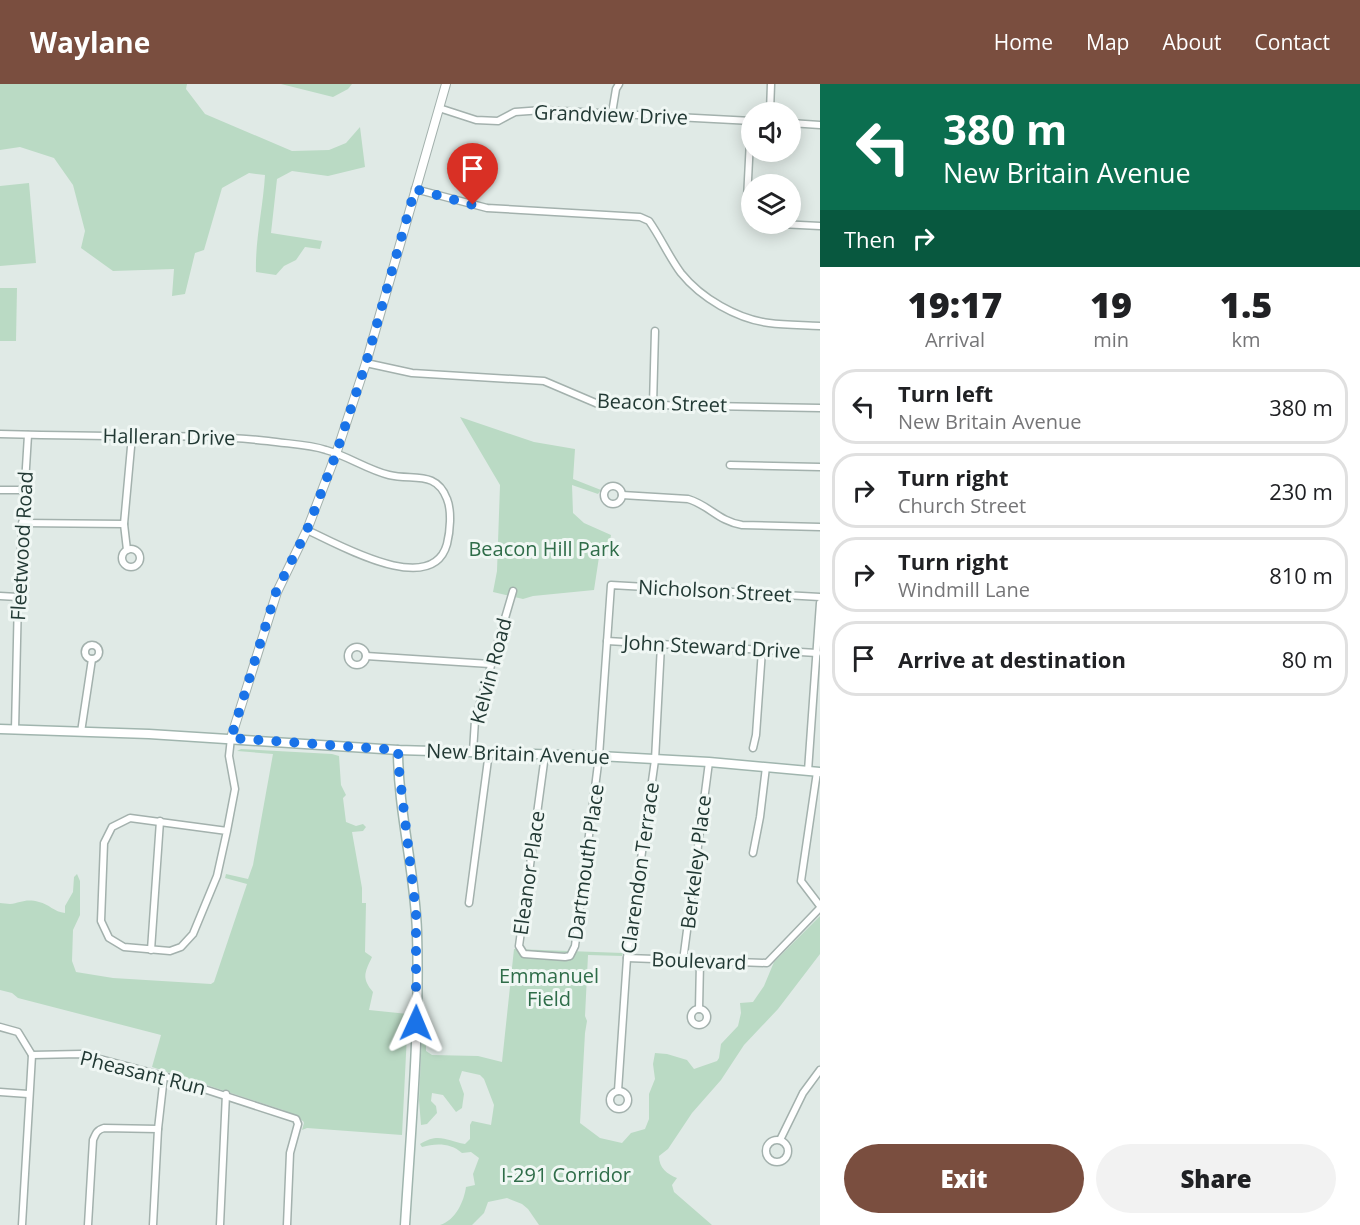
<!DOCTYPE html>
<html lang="en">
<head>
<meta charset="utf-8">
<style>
	:root { --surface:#fff; --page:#f2f2f2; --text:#202124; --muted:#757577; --line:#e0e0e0; --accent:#7a4e3f }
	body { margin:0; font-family:"Open Sans",sans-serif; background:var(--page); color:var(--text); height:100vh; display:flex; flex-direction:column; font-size:22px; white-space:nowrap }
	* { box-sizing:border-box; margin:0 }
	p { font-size:20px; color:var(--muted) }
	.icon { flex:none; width:33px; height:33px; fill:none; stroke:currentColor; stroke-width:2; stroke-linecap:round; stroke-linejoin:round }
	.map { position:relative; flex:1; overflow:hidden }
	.side { display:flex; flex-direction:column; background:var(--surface); width:540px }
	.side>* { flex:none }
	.guide { background:#0b6e4f; color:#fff; overflow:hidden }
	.tools { position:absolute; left:741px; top:18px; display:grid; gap:12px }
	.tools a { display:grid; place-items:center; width:60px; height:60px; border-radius:50%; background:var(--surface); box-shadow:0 3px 15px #0003; font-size:30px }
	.pin { position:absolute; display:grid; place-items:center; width:51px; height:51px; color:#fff; margin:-62px -26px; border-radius:50% 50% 50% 0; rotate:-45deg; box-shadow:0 0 6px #0007 }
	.pin .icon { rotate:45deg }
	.me { position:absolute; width:66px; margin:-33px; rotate:1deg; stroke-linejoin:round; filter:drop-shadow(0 0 4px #0008) }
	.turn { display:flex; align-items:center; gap:21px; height:126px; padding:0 24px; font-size:27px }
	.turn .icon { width:78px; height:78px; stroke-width:2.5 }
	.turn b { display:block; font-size:42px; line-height:51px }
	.then { display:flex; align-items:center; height:57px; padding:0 24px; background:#0003; gap:12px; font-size:22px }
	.eta { display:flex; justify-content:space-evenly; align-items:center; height:102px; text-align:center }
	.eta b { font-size:36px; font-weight:800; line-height:42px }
	.primary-button { display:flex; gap:12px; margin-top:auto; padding:12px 24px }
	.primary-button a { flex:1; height:69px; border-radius:36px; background:var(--accent); color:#fff; font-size:24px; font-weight:800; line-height:69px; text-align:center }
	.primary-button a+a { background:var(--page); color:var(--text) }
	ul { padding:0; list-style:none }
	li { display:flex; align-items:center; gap:18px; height:75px; margin:0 12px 9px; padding:0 12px; border:3px solid var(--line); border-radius:24px }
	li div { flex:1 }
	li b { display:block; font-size:22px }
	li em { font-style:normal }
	header { display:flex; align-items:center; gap:36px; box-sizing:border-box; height:84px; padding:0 30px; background:var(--accent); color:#fff }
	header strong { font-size:28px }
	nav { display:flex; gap:33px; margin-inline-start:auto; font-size:21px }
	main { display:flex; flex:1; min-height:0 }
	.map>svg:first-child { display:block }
</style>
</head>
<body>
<header>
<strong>Waylane</strong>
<nav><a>Home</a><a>Map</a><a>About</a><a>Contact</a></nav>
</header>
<main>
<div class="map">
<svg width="820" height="1141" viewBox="0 0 820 1141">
	<rect width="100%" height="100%" fill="#e0eae6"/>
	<!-- green -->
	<g fill="#badac4">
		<path d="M0,0H187L186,5L205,30L292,67L329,66L346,59L360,43L365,83L328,92L292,87L277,95L271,149L322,157L320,165L305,163L296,176L284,182L276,191L256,188C255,156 263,124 265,91L249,89L222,104L204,166L195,169L185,210L172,212L174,185L113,187L81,164L85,147L73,101L54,74L20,63L0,66Z"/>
		<polygon points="281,0 352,0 348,5 333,13"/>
		<polygon points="29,99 36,179 0,182 0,102"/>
		<polygon points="0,204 17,204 16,257 0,257"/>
		<polygon points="460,333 534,358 575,365 573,395 601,406 598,410 572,401 573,429 584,439 611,451 608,467 599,473 594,506 533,512 523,515 493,508 497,487 500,401"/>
		<path d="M241,665L332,670L339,672L341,701L346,711L343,714L346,738L356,742L363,740L366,743L363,747L352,748L362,804V819H366L365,868L372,873C365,888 361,894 373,908L369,926L408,930L402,1051L307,1044L302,1046L304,1039L303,1037L283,1026L152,983L161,951L18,914L12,909L0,906V819C3,819 7,820 10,820C20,819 26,814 39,818C49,820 54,828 65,829V822L73,808L74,793L77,790L80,797V831L73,846L72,877L76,888L113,894L211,900L214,898L247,800L225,794L226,790L248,795L253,781L273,670L237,667Z"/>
		<path d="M820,832V870L778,925L744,961L721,996L692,1029L668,1065L659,1072C659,1084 667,1090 677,1094L672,1101L674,1108L712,1141H539L528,1125L522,1120L507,1114L488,1118L484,1129L472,1141H440C456,1136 464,1117 466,1103L475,1101L473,1090L479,1074L471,1068L462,1069C451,1059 436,1059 422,1063L420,1060C439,1048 447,1057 465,1060L470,1055V1041L472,1037L491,1041L494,1021L484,995L480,991L462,987L459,996L464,1010L462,1024L456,1028L443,1011L432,1009L431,1017L436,1022L437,1029L427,1040L421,1041L419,1016L422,949H426V967L432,971L478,972L502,978L514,865L623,869L622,872L588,871L585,932L587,937L585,949L580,1039L600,1054L622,1059L631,1049L645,1045L649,1035V1010L655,995L653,980L655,969L667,970L687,976L694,985L717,977L719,974L721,960L738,942L741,929L740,919L753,918L764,902L774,878Z"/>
	</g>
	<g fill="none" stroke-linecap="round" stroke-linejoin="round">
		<defs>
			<g id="minor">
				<polyline points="439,24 476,36 498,37 515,28 543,26 752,37"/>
				<polyline points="770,28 771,0"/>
				<polyline points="612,29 616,5 619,0"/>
				<polyline points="751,37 747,115 752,127"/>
				<polyline points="790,39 820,41"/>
				<path d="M415,105L487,124L640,133L649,137C661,154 669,173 681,189C701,214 737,235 769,239C785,241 803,241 820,242"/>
				<polyline points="780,140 820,142"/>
				<polyline points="366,279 412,289 544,297 598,320 820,324"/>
				<polyline points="653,321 655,247"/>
				<path d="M0,350C44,351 88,352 132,352C178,352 222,352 268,357C287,360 308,360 326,366C348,372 368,386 389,391C413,397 436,386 447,415C452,427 450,448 447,460C432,515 336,459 307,446"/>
				<polyline points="730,381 820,383"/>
				<circle cx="613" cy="411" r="9"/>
				<polyline points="0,406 24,406"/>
				<path d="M622,411L688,415C709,421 718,437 742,441L820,443"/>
				<polyline points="22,439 124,440"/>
				<circle cx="131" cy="474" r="9"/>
				<polyline points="127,466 124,440 132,352"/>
				<polyline points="0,512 18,513"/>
				<polyline points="607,557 817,569"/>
				<circle cx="92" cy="568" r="7"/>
				<circle cx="357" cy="572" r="9"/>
				<polyline points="366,572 490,580"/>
				<polyline points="15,646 18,513 28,351"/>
				<polyline points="81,648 92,575"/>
				<polyline points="753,664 756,651 762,566"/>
				<polyline points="473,668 475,636 513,507"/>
				<polyline points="545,671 519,862 524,870 565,873 570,872 575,862 599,672 611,501 820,513"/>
				<polyline points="808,687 820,519"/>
				<polyline points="817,688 801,797 820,822"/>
				<polyline points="227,747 130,734 112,743 104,759 101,837 109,854 124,863 170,867 181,863 193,850 217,792 227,747 235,705 229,672 231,654"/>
				<polyline points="753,769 760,733 766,683"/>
				<polyline points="469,819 489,668"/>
				<polyline points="151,866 160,737"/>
				<polyline points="627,874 767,879 820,824"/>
				<polyline points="683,877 709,678"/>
				<circle cx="699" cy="933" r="8"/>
				<polyline points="699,925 700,878"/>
				<polyline points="0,943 18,948 32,971"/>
				<polyline points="32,971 81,970 164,992 296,1035 298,1040 290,1069 287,1141"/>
				<polyline points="618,1007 627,874 655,676 661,561"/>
				<circle cx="619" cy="1016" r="9"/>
				<polyline points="0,1008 28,1010"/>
				<polyline points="780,1056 803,1009 820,986"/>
				<circle cx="777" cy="1067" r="11"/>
				<polyline points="22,1141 32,971"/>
				<path d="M88,1141L93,1056C96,1049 97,1046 104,1044L158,1045"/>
				<polyline points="153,1141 158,1045 164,992"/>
				<polyline points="220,1141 226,1010"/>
			</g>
			<polyline id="tertiary" points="231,654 277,508 307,446 336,370 366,279 446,0"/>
			<g id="secondary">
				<polyline points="0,645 149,650 398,666 599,672 709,678 820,688"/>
				<path d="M398,666C398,727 415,787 417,848C420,945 411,1044 405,1141"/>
			</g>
		</defs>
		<!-- minor casing -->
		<use href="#minor" stroke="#a3b1ad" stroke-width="9"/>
		<!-- tertiary casing -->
		<use href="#tertiary" stroke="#a3b1ad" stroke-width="10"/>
		<!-- secondary casing -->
		<use href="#secondary" stroke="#a0b5ae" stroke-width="11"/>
		<!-- minor -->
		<use href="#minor" stroke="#fff" stroke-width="6"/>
		<!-- tertiary -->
		<use href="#tertiary" stroke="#fff" stroke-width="8"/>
		<!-- secondary -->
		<use href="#secondary" stroke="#fff" stroke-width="8"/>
	</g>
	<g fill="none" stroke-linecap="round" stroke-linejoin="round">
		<!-- route -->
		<polyline stroke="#1a73e8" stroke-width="10" stroke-dasharray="0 18" points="416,939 416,828 399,686 398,666 231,654 276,508 307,446 336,370 366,279 415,105 473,121"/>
	</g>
	<g text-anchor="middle" stroke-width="6" stroke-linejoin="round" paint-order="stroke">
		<!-- street labels -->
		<g font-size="20" fill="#223934" stroke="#f0f7f4">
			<text transform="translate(611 31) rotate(2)" y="7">Grandview Drive</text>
			<text transform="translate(662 319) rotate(2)" y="7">Beacon Street</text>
			<text transform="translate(169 353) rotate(1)" y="7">Halleran Drive</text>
			<text transform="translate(22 462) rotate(-87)" y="7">Fleetwood Road</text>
			<text transform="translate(715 507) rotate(3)" y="7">Nicholson Street</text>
			<text transform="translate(712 563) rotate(3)" y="7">John Steward Drive</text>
			<text transform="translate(491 587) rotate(-75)" y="7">Kelvin Road</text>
			<text transform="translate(518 670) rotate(2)" y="7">New Britain Avenue</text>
			<text transform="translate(586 778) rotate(-82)" y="7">Dartmouth Place</text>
			<text transform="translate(696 778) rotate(-83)" y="7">Berkeley Place</text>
			<text transform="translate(640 784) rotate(-82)" y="7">Clarendon Terrace</text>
			<text transform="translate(529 789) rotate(-82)" y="7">Eleanor Place</text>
			<text transform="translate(699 877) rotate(2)" y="7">Boulevard</text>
			<text transform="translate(143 989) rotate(14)" y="7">Pheasant Run</text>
		</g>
		<!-- park labels -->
		<g font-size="20" fill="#2f6d49" stroke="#f0f7f4">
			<text x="544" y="472">Beacon Hill Park</text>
			<text x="549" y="899">Emmanuel<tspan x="549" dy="23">Field</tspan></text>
			<text x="566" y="1098">I-291 Corridor</text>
		</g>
	</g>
</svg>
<div class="tools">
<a><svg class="icon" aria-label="sound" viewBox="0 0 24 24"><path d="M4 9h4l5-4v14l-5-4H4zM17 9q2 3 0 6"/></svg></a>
<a><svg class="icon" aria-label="layers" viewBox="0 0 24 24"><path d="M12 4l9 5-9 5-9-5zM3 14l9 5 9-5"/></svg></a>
</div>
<div class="pin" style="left:473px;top:121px;background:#d93025"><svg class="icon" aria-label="arrive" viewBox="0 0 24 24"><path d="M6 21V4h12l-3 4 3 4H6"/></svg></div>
<svg class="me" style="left:416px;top:939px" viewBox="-20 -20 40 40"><path d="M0-17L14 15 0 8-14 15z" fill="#1a73e8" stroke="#fff" stroke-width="4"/></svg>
</div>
<section class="side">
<div class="guide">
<div class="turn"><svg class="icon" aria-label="left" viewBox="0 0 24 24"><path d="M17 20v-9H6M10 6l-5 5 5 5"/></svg><div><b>380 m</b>New Britain Avenue</div></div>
<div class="then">Then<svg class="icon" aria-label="right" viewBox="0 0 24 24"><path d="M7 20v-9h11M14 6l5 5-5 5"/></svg></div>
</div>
<div class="eta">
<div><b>19:17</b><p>Arrival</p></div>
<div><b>19</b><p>min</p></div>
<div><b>1.5</b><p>km</p></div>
</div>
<ul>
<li><svg class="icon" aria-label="left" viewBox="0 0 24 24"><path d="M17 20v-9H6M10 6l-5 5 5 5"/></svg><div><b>Turn left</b><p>New Britain Avenue</p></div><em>380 m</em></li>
<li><svg class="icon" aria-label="right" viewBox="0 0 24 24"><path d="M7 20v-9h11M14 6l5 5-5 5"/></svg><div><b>Turn right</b><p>Church Street</p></div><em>230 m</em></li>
<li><svg class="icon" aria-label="right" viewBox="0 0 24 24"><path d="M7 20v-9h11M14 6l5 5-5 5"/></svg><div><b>Turn right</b><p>Windmill Lane</p></div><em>810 m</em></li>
<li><svg class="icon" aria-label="arrive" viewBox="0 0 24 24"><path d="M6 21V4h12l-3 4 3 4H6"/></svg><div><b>Arrive at destination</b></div><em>80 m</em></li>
</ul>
<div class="primary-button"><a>Exit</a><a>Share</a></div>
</section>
</main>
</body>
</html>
